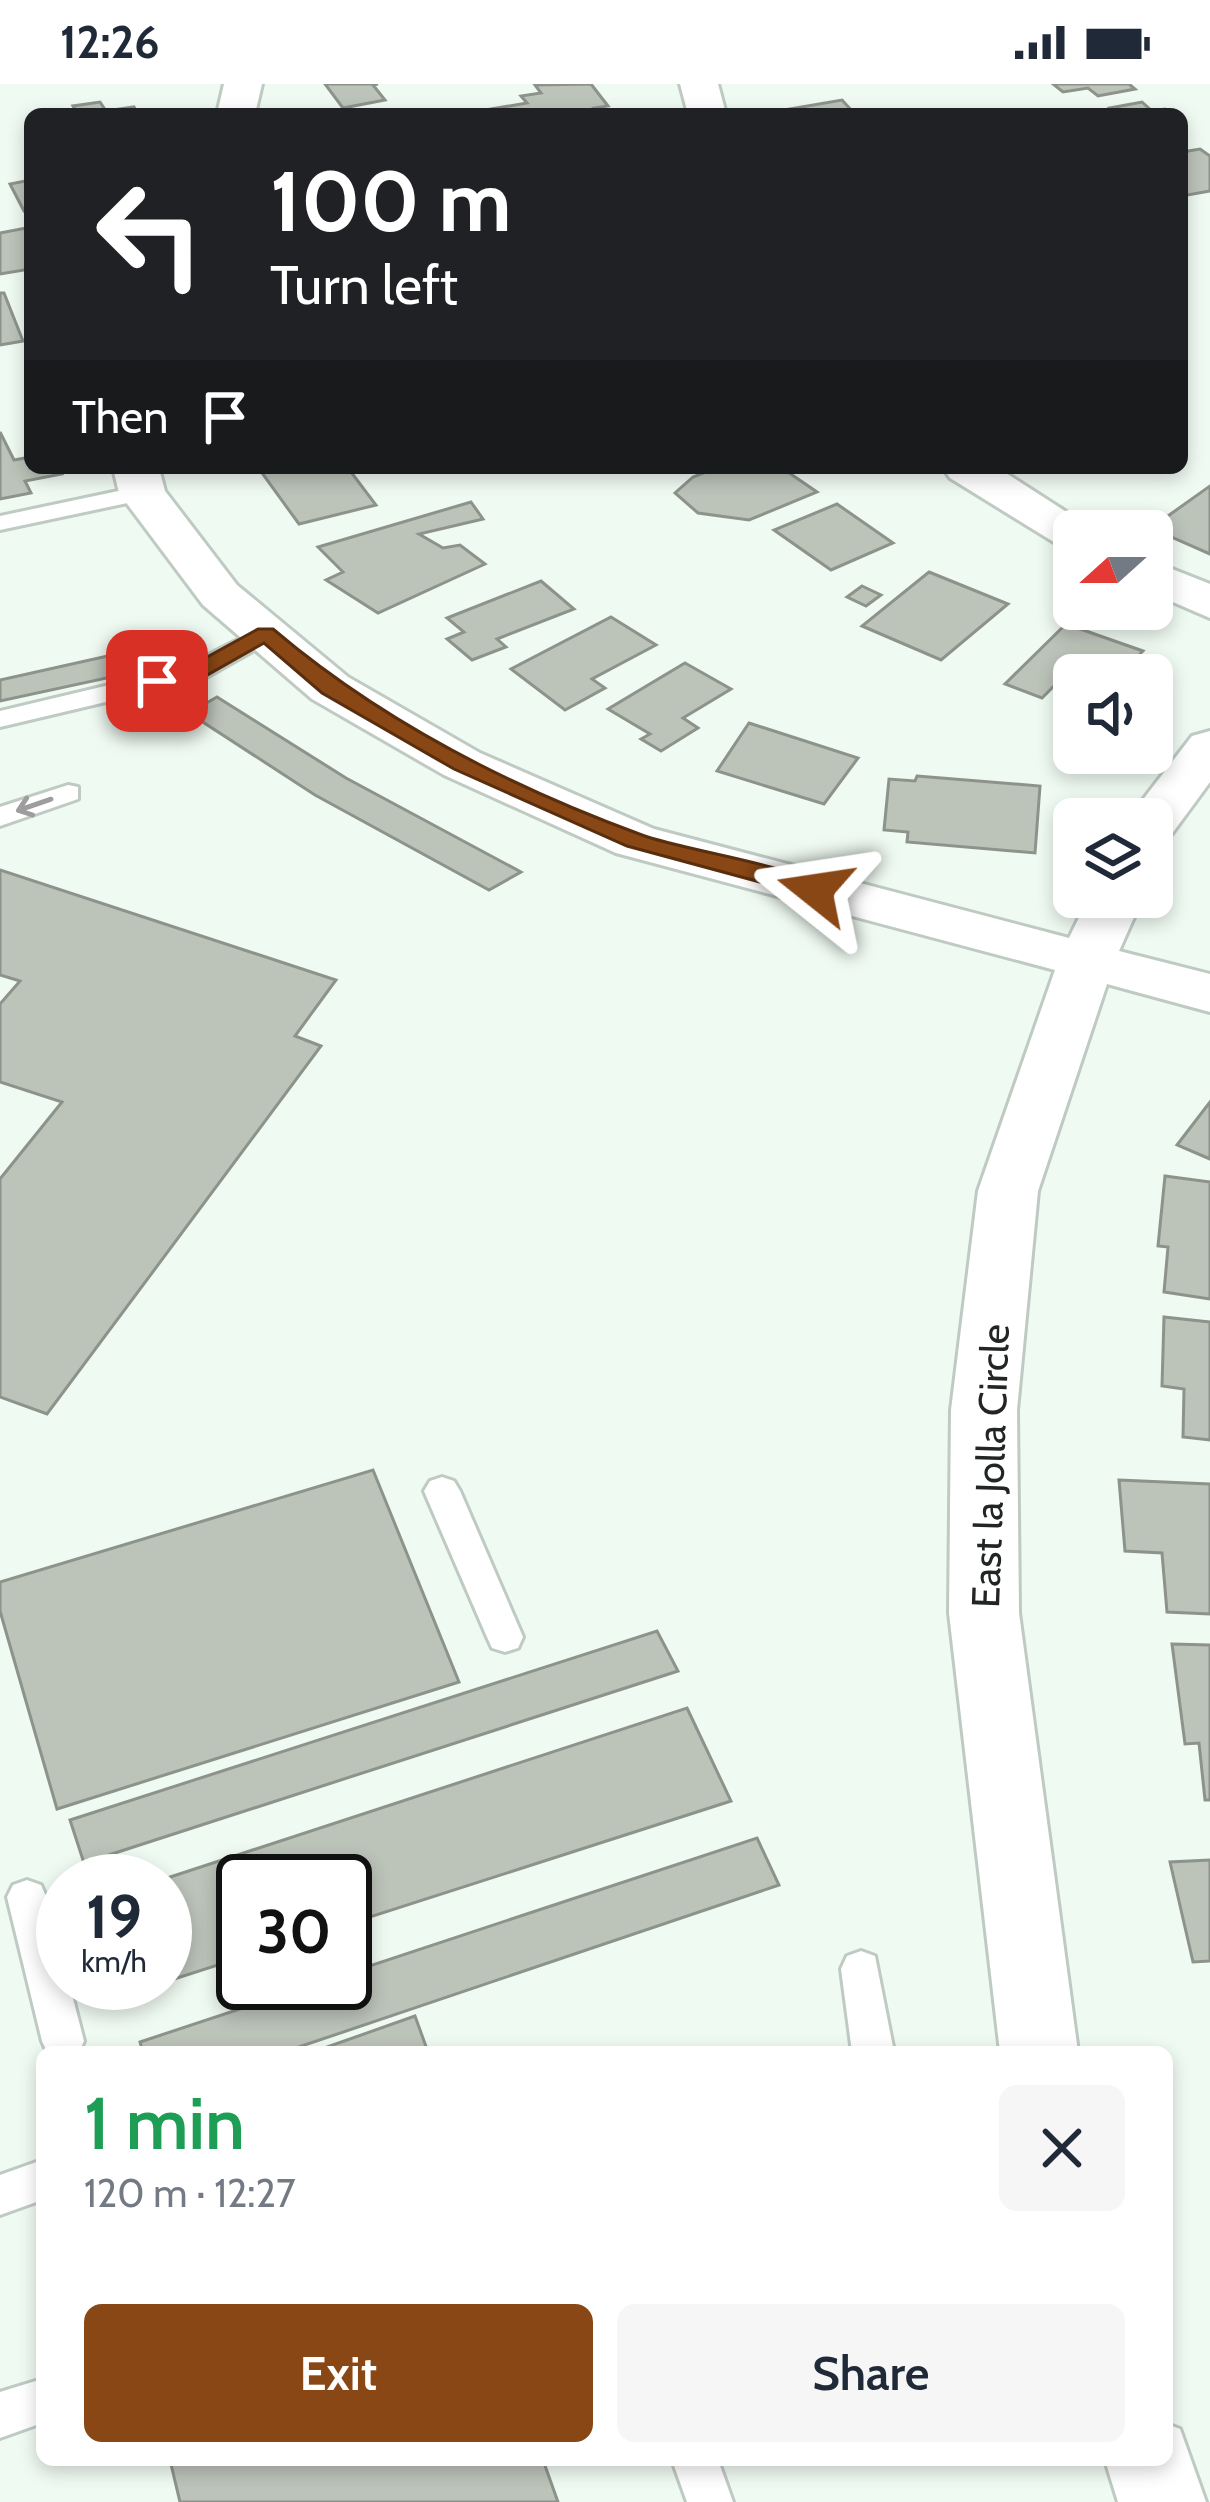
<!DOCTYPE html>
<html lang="en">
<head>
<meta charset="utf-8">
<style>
	:root { --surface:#fff; --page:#f6f6f7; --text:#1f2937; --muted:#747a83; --accent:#894715 }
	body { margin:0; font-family:Cabin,sans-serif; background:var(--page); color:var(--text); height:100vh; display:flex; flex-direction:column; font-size:45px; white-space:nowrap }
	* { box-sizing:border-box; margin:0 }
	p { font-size:39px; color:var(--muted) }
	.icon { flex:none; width:66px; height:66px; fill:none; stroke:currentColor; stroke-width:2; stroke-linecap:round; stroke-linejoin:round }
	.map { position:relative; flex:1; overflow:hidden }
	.side { position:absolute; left:36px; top:1962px; width:1137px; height:420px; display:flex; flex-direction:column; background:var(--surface); border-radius:18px; box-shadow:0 6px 18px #0003 }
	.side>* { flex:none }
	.guide { position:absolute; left:24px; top:24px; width:1164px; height:366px; border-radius:18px; box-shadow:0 6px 18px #0003; background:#202124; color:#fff; overflow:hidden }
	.needle { width:78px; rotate:249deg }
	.controls { position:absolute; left:1053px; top:426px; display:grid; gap:24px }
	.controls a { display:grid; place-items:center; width:120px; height:120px; border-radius:18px; background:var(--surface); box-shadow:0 6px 18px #0003; font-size:60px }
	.speed { position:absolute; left:36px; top:1770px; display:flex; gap:24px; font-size:60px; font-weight:700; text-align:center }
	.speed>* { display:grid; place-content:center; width:156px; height:156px; border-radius:50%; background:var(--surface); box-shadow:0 6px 18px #0003; line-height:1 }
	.speed small { font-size:30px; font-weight:400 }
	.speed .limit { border:6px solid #111; border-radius:18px; background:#fff; color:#111 }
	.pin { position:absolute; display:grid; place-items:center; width:102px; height:102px; color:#fff; margin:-51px; border-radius:24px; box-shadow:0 6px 18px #0006 }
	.me { position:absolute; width:132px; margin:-66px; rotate:285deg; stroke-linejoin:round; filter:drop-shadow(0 0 9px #0008) }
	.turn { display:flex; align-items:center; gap:42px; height:252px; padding:0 48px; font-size:54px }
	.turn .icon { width:156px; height:156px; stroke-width:2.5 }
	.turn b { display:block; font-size:84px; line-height:102px }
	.then { display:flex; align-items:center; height:114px; padding:0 48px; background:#0003; gap:24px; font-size:45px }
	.round { display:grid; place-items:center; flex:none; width:126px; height:126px; border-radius:18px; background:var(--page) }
	.head { display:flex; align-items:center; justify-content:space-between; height:204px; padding:0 48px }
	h1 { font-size:72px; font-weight:600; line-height:90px; color:#1e9e55 }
	.cta { display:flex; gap:24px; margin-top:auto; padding:24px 48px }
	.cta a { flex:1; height:138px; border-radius:18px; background:var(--accent); color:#fff; font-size:48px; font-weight:600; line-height:138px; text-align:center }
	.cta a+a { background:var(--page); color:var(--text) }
	.status { display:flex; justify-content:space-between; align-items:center; height:84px; padding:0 60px; background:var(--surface); direction:ltr }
	.status svg { height:33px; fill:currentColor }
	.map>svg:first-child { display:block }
</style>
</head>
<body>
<div class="status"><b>12:26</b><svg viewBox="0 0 49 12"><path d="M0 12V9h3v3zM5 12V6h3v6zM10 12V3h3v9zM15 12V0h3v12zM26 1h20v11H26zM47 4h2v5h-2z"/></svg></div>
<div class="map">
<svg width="1210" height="2418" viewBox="0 0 1210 2418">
	<rect width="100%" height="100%" fill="#effaf2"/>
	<!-- building -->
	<g fill="#bcc3b9" stroke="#8d938a" stroke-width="3">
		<polygon points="325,0 378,0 373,1 385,16 343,24"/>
		<polygon points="591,0 608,22 594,24 599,30 485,26 527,19 521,12 541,9 535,1"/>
		<polygon points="1053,0 1129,0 1135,5 1098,12 1088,4 1063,8"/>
		<polygon points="842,16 854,29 784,26"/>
		<polygon points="100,18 106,27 134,23 138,30 78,30 73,22"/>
		<polygon points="1142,18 1152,27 1165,25 1171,30 1117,30 1110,24"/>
		<polygon points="1200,65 1210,72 1210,107 1182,112 1182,68"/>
		<polygon points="30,96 30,126 24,127 10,100"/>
		<polygon points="26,144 30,185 0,190 0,149"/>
		<polygon points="0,209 4,209 23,257 0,261"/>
		<polygon points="0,348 14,376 30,373 30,384 59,384 62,390 25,397 31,409 0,415"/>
		<polygon points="282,384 348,384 376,421 299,440 262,389"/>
		<polygon points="716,384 782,384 817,408 749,436 698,429 675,409 693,393"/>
		<polygon points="1210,402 1210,470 1151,444"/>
		<polygon points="471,418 483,435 419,450 443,464 460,461 485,480 378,529 326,496 343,488 318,463"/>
		<polygon points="837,420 893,459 831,486 774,446"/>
		<polygon points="929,488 1008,520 941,576 862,542"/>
		<polygon points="541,497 574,525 497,555 506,563 472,576 447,555 464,548 447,534"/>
		<polygon points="862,502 881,511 866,522 847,513"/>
		<polygon points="611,533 656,561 592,595 605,604 565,626 511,585"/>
		<polygon points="1066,540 1143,567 1120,591 1074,591 1074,611 1053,603 1042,614 1005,600"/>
		<polygon points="157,561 167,581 0,617 0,596"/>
		<polygon points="685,579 731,605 683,634 698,644 661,667 641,655 650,650 608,625"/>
		<polygon points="217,613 346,694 521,788 489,806 315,711 189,629"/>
		<polygon points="749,639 858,674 824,720 717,687"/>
		<polygon points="917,692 1040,702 1035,769 907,758 908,748 884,746 889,695 915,697"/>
		<polygon points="0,786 336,896 295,952 321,962 47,1330 0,1313 0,1095 62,1018 0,998 0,920 20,897 0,891"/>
		<polygon points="1210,1018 1210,1075 1177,1061"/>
		<polygon points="1165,1092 1210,1098 1210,1215 1164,1208 1168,1163 1158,1162"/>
		<polygon points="1164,1233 1210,1238 1210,1356 1183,1353 1184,1305 1162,1302"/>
		<polygon points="373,1386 459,1598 57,1725 0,1527 0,1498"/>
		<polygon points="1119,1396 1210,1400 1210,1530 1167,1528 1162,1469 1125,1467"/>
		<polygon points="657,1547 678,1587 84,1779 70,1736"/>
		<polygon points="1172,1560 1210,1561 1210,1716 1205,1716 1199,1659 1185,1660"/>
		<polygon points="687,1624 731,1717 345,1841 345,1797 243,1797 243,1873 165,1898 165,1797 158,1797"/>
		<polygon points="757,1754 779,1801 284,1968 143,1968 140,1958 318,1899 345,1899 345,1890"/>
		<polygon points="1210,1776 1210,1877 1193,1878 1170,1778"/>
		<polygon points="415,1932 428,1968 313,1968"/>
		<polygon points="170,2376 543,2376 558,2418 180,2418"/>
	</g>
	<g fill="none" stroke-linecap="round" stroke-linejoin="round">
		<defs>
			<g id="lane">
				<polygon points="142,402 151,404 151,414 0,446 0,432"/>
				<polygon points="265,542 274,545 274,555 203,595 0,643 0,627 185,583"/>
				<polygon points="68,701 78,703 78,715 0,742 0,723"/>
				<polygon points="442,1393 454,1397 460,1407 523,1553 518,1564 505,1568 492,1564 487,1553 424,1407 430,1397"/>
				<path d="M27,1796L41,1801C55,1830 63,1867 63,1899H69L84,1957L79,1968H47L42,1957L7,1813L13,1801Z"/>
				<polygon points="861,1867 875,1872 894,1968 852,1968 841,1885 847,1872"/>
				<polygon points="42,2076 42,2116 0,2131 0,2091"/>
				<polygon points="42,2295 42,2339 0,2354 0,2308"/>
				<polygon points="672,2376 718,2376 733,2418 687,2418"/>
			</g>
			<g id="street">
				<polygon points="224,0 262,0 255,30 217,30"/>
				<polygon points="680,0 718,0 726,30 688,30"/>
				<polygon points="113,384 159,384 165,407 237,501 348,593 480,669 654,745 1069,854 1089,813 1143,813 1119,867 1210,890 1210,928 1107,900 1038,1107 1017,1326 1019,1529 1078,1968 1000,1968 949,1529 951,1326 978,1107 1055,886 616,769 444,691 312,615 203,521 119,409"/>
				<polygon points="943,384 998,384 1096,447 1074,447 1074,464 1057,460 950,394"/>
				<polygon points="1152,477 1210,500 1210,534 1152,509"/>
				<polygon points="1210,647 1210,698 1171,751 1152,755 1152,735 1128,735 1192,652"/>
				<polygon points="1167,2340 1180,2345 1206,2418 1118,2418 1105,2376 1167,2376"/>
			</g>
		</defs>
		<!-- lane casing -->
		<use href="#lane" stroke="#bfcac3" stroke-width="6"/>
		<!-- street casing -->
		<use href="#street" stroke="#bfcac3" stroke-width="6"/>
		<!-- lane -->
		<use href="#lane" fill="#fff" fill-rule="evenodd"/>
		<!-- street -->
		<use href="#street" fill="#fff" fill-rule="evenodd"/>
	</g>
	<!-- one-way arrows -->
	<defs><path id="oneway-shaft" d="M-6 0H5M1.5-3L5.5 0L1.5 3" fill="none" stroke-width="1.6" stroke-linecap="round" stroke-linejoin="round" transform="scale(3)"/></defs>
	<use stroke="#9c9d9c" href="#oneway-shaft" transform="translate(34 721) rotate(161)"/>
	<!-- route -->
	<path fill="#894715" stroke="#592e0e" stroke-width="3" d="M258,545H273C380,636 511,703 642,751C681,766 804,783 827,806L815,813L627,762L454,685L322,609L264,559L202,594L157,604L146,597L187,584Z"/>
	<g text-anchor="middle" stroke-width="9" stroke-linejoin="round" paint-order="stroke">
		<!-- street labels -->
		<g font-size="39" fill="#222623" stroke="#fff">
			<text transform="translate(990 1382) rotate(-88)" y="14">East la Jolla Circle</text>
		</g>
	</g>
</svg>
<div class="controls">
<a><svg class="needle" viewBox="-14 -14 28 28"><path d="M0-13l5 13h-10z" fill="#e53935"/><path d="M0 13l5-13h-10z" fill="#747a83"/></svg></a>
<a><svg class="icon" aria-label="sound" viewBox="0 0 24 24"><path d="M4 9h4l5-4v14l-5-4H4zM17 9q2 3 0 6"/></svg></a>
<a><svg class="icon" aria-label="layers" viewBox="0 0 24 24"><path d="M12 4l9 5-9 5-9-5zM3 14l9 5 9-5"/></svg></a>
</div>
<div class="speed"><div>19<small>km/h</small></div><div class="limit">30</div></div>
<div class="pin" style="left:157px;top:597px;background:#d93025"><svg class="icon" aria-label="arrive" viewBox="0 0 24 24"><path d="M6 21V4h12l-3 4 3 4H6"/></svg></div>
<svg class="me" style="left:815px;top:806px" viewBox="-20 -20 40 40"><path d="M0-17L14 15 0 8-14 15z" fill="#894715" stroke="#fff" stroke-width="4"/></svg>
<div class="guide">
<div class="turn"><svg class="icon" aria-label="left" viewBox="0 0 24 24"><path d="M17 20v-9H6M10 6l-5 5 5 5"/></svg><div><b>100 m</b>Turn left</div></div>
<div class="then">Then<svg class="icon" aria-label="arrive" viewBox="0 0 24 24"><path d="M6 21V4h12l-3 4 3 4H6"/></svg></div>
</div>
<section class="side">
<div class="head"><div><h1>1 min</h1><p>120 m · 12:27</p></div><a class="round"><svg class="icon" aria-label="close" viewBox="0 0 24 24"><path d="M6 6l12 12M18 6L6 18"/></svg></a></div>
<div class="cta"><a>Exit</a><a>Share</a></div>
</section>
</div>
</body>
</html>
